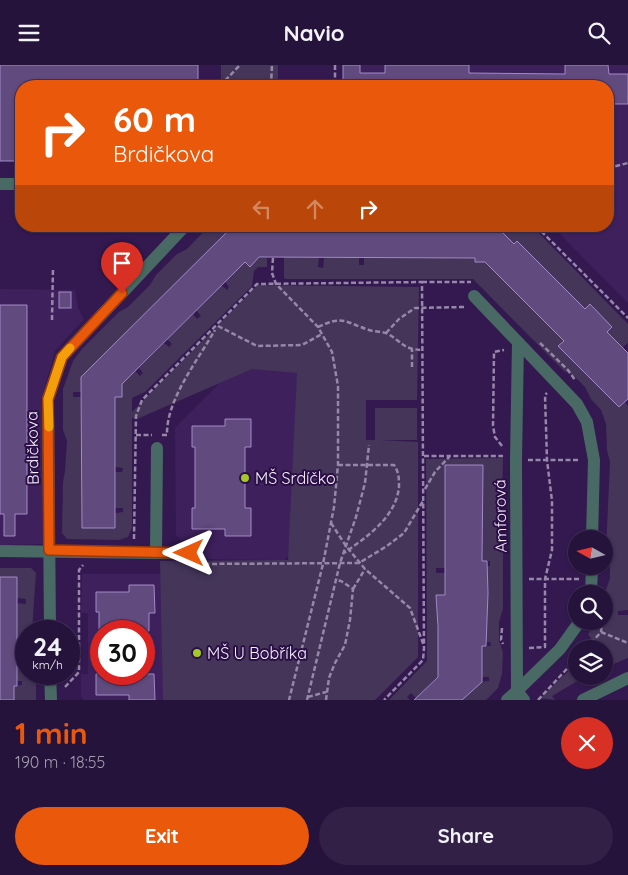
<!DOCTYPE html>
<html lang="en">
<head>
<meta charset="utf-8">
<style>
	:root { --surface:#26133c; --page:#322047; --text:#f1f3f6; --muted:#a49eaf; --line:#423256; --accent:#ea580c }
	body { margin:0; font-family:Quicksand,sans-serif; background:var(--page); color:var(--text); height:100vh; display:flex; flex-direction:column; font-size:19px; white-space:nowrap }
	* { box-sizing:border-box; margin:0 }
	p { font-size:16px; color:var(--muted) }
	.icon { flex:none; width:28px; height:28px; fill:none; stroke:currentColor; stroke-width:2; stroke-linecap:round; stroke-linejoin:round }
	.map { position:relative; height:635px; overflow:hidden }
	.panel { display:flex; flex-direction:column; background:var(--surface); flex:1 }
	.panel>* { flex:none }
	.guide { position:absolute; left:15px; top:15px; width:599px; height:152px; border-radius:20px; box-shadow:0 1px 4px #0004,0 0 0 1px var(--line); background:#ea580c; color:#fff; overflow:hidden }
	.needle { width:32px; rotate:278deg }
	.buttons { position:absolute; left:568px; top:465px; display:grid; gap:10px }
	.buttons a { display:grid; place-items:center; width:45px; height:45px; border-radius:50%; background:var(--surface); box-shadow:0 1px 4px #0004,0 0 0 1px var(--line); font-size:25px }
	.speed { position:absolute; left:15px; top:555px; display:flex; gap:10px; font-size:25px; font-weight:700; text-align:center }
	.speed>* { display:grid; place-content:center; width:65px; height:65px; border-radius:50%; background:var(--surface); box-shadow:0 1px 4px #0004,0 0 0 1px var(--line); line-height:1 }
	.speed small { font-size:12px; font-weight:400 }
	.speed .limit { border:8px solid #d22; background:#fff; color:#111 }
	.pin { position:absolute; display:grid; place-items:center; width:42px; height:42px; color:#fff; margin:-51px -21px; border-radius:50% 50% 50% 0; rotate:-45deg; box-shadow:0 0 5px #0007 }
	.pin .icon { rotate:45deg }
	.me { position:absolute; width:55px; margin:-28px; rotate:270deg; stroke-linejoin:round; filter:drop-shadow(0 0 4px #0008) }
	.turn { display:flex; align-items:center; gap:18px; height:105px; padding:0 15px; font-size:22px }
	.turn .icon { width:65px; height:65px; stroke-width:2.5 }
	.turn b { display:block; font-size:35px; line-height:42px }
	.lanes { display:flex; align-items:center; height:48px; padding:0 15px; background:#0003; justify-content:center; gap:25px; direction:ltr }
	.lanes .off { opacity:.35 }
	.round { display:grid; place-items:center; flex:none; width:52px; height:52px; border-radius:26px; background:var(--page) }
	.head { display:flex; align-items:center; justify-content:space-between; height:85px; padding:0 15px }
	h1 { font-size:30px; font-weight:700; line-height:38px; color:var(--accent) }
	.primary-button { display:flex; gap:10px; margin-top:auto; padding:10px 15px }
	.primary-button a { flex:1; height:58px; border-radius:30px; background:var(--accent); color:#fff; font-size:20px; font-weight:700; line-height:58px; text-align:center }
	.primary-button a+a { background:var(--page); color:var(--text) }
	header { display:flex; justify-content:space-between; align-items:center; height:65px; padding:0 15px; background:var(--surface); font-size:22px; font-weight:700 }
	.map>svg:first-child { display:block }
</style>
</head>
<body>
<header><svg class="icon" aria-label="menu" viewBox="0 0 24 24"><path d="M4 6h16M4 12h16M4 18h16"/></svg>Navio<svg class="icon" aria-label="search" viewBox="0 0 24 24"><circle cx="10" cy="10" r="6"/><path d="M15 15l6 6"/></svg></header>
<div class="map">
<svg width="628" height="635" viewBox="0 0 628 635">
	<rect width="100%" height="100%" fill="#331950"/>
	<!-- built -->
	<g fill="#3e205d" fill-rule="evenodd">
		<polygon points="343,0 628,0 628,238 552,161 608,161 608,21 343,21"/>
		<polygon points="0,224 75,225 78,243 84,254 55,286 43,328 43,479 0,480"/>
		<polygon points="308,289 314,463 284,495 195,494 194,476 180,475 176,470 175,363 248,290"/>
		<path d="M82,509H283L202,635H84L81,632V609H88V548H81ZM101,566H144V609H101Z"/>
	</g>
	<!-- green -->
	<g fill="#443559">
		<rect x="221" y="0" width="57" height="21"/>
		<polygon points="209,161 233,161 81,327 73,327 73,332 81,332 82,463 115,463 115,448 123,447 123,443 115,443 115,407 122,407 123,403 115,402 115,332 122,332 115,326 135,306 140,311 143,308 139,303 164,278 169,282 172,279 167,274 193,249 197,254 201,251 196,245 221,220 227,225 229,222 225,217 245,197 250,201 253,198 249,192 267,193 267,202 258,202 254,206 252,221 145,327 132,333 132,347 258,220 419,222 417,335 366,335 366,375 375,375 375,343 417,343 417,375 380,375 418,377 418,592 375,635 163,635 160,496 288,495 297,308 252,304 137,354 132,353 132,463 128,472 119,475 67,474 62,468 63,417 65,406 67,376 63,365 63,324 73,296 82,284 119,247 128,242 150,220 156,210 177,189 187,184"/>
		<polygon points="494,161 532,161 628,259 628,278 623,282 607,267 612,262 588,248 594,242 591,239 585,244"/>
		<polygon points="284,192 319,192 318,202 323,203 324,193 359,192 359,200 364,200 364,193 475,193 476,197 480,197 481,193 564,276 558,281 619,342 625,337 628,341 628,545 618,546 618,550 628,550 628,593 604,603 604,584 592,584 595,580 588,569 596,559 604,556 606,552 606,525 610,513 610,497 606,485 610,397 607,385 606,359 601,345 591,334 585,322 575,312 564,306 473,214 286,214 284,213"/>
		<polygon points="503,393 502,439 497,449 497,468 503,475 503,544 499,557 499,576 503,587 502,609 498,623 486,635 462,635 465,618 489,616 489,612 481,612 482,581 491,581 490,577 482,577 488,527 482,501 490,501 490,496 482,496 483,400 446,400 445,503 436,503 436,508 445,508 445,557 437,557 437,562 445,562 445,584 438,584 438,588 445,589 445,591 438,591 438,596 445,596 445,604 416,633 411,628 407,632 410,635 389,635 427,596 426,394"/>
		<polygon points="0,503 31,503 36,508 32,566 26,566 26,609 36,609 36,635 14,635 14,621 22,620 22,616 17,616 17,599 14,597 17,594 17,579 24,579 24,574 17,574 17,538 26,539 26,534 17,533 0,512"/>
		<polygon points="576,599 576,611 586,611 552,631 555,635 540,633"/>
	</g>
	<!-- building -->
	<g fill="#604a7e" stroke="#a389c9">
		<polygon points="0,0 198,0 198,15 189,15 189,21 21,21 21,96 0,96"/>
		<polygon points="343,0 360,0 360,8 385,8 385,0 469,0 469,8 565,9 565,0 608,0 609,9 628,9 628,39 608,39 608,21 343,21"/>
		<polygon points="233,161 496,161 514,179 517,176 585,244 590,239 612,262 607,267 628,288 628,334 619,342 558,281 564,276 485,197 475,197 475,193 259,192 250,202 245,197 122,319 122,332 115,332 115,463 82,463 81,312"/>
		<rect x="59" y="227" width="12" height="16"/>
		<polygon points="0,240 27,240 27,449 15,449 15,471 4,471 4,449 0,449"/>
		<polygon points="225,354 251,354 251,382 245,382 245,443 251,443 251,471 225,471 225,464 192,464 192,443 195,443 195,382 192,382 192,361 225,361"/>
		<polygon points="445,400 483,400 482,496 487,496 488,528 486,581 482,581 482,617 462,635 414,635 438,612 438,562 436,530 445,530"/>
		<polygon points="0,512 17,512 17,621 14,621 14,635 0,635"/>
		<polygon points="129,520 154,520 155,548 149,548 149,566 99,566 99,547 96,547 96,527 129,527"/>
		<polygon points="96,609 154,609 155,635 129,635 129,630 96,630"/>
	</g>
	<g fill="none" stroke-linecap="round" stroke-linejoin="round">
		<!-- path -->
		<g stroke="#9788aa" stroke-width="2.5" stroke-dasharray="5 2.5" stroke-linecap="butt">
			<polyline points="335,0 335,21"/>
			<polyline points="220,21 240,0"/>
			<polyline points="271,21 272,0"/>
			<polyline points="608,103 628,98"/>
			<polyline points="536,161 628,253"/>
			<polyline points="114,163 115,161"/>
			<polyline points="197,167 204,161"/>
			<polyline points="273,193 272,208 276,219 318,262 332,287 338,321 338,400 334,442 323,499 289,635"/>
			<polyline points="422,217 471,217"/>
			<polyline points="52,255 53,203"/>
			<polyline points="218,261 257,281 302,280 322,269"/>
			<path d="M318,262C343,250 345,257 369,265C375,267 382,266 388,269C404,278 402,284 422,285"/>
			<polyline points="386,268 399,254 415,243 464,242"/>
			<polyline points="540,278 568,305 575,315"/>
			<polyline points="412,302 412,284"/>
			<polyline points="136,370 152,370"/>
			<path d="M162,370H167C166,335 198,295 215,265"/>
			<polyline points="502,381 495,372 493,361 494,287 504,285"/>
			<polyline points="424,391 450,391"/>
			<polyline points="528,395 580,395"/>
			<path d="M338,400H394C399,407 399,414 399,422C396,452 367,472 344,488"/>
			<polyline points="425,424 435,407 450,391 503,391"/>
			<polyline points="331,458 346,481 365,504 410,543 424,581"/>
			<polyline points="134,474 136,351 142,335 257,219 422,217 424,583 423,595 384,635"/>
			<polyline points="604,494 604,480"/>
			<polyline points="197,499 359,498 387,481 404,468 423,436"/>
			<polyline points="529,514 579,514"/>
			<polyline points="353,524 365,504"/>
			<polyline points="502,563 501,575 503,579"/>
			<polyline points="601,567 628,578"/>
			<polyline points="529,583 545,582 545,514 552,485 552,436 547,395 545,330 547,328"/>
			<polyline points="586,584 601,567 602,556"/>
			<polyline points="65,622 79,607 79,505 83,500"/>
			<polyline points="308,632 326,627"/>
			<polyline points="307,635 340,498 356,452 365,418 369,380"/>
			<polyline points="326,635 329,613 335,598 345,580 350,555 353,524 341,516 335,515"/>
			<polyline points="538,635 576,594"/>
		</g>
		<!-- minor -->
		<g stroke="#496a64" stroke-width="12">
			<polyline points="0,119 21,119"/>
			<polyline points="474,231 577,339 587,357 594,395 592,474"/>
			<polyline points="0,486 156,488 157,383"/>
			<polyline points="156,488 189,488"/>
			<polyline points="591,529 592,501"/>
			<polyline points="50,566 48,334 62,292 185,161"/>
			<polyline points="50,609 51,635"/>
			<polyline points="507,635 517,626 516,395 518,277"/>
			<polyline points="524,635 517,626 560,584 580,556"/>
			<polyline points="583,635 628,613"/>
		</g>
	</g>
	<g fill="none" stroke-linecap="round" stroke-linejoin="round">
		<defs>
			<polyline id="route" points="122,228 62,292 48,334 49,485 189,488"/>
		</defs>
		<!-- route casing -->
		<use href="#route" stroke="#983908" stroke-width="12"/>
		<!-- route -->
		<use href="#route" stroke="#ea580c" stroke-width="9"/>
		<!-- slow -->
		<polyline stroke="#f59e0b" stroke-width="9" points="49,362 48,334 62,292 70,283"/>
	</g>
	<!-- markers -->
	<g fill="#a3c926" stroke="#2a0e45" stroke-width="2">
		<circle cx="245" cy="413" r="5"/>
		<circle cx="197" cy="588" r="5"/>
	</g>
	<g text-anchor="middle" stroke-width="4" stroke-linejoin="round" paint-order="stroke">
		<!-- street labels -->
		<g font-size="16" fill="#f6f1ff" stroke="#2a0e45">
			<text transform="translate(32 383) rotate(-91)" y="6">Brdičkova</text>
			<text transform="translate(500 451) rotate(-91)" y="6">Amforová</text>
		</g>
		<!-- poi labels -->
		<g font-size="16" fill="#f6f1ff" stroke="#2a0e45" text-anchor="start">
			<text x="255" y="419">MŠ Srdíčko</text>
			<text x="207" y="594">MŠ U Bobříka</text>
		</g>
	</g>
</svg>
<div class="buttons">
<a><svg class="needle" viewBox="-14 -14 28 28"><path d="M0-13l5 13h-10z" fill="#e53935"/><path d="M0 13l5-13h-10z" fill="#a49eaf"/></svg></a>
<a><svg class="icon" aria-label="search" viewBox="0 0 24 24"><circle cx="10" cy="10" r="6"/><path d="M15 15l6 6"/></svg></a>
<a><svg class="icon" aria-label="layers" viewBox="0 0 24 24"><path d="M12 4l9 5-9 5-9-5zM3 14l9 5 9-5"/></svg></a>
</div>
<div class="speed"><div>24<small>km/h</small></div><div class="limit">30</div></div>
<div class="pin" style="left:122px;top:228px;background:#d93025"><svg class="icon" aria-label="arrive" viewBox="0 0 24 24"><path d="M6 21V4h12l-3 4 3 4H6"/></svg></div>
<svg class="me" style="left:189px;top:488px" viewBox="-20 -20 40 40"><path d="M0-17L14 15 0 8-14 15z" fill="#ea580c" stroke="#fff" stroke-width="4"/></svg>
<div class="guide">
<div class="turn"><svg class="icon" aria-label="right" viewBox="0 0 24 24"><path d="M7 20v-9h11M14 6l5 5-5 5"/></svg><div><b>60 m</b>Brdičkova</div></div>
<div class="lanes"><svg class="icon off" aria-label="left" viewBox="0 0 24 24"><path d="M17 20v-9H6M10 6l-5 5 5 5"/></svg><svg class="icon off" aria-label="ahead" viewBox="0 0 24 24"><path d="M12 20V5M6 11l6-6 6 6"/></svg><svg class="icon" aria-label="right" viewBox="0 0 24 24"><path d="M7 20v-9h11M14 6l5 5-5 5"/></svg></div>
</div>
</div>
<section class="panel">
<div class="head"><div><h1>1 min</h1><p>190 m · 18:55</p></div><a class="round" style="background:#d93025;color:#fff"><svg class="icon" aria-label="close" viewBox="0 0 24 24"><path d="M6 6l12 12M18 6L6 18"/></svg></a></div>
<div class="primary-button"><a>Exit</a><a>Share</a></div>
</section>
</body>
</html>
